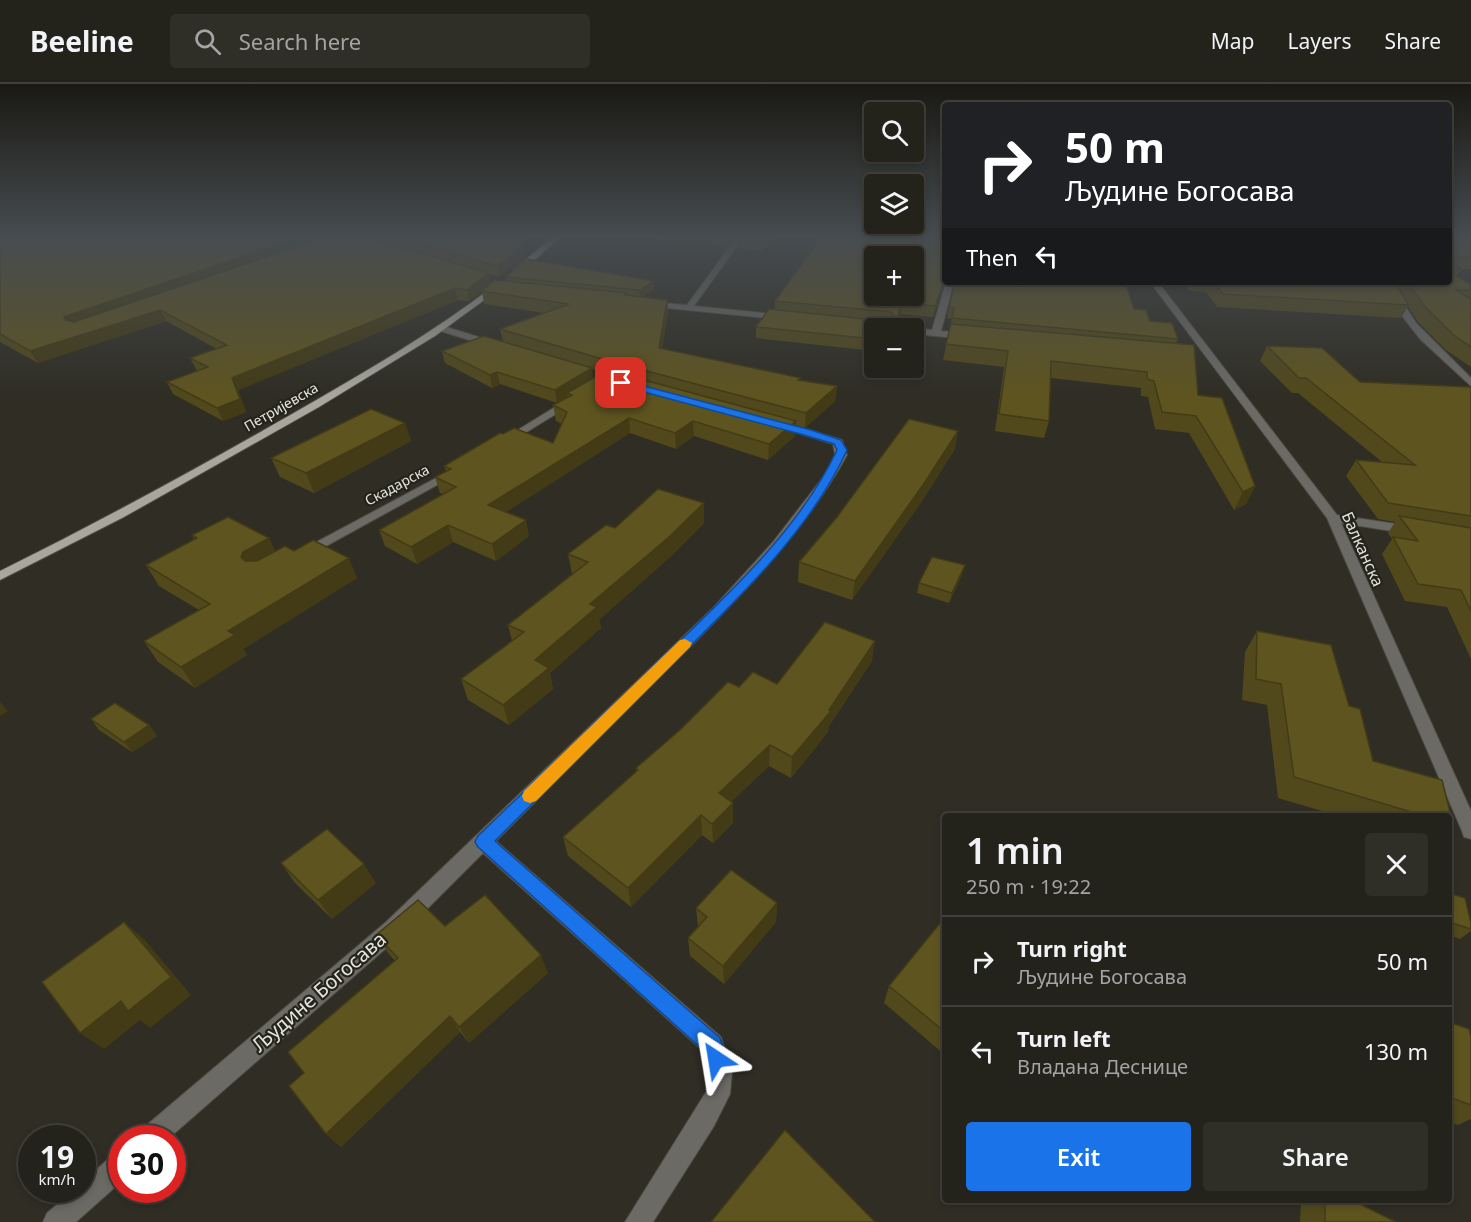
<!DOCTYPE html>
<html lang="en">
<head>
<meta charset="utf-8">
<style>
	:root { --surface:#23221b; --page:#2f2f28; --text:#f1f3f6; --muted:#a3a4a3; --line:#403f3a; --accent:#1a73e8 }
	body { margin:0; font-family:"Noto Sans",sans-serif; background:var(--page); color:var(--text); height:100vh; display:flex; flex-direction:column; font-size:22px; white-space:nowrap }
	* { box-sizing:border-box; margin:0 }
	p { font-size:20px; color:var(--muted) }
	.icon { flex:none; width:33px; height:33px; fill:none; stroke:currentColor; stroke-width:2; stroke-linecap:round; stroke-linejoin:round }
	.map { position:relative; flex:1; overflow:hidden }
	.sheet { position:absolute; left:942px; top:729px; width:510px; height:390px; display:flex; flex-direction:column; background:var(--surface); border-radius:6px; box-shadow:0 3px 9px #0003,0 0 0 2px var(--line) }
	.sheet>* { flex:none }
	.banner { position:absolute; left:942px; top:18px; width:510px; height:183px; border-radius:6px; box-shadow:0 3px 9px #0003,0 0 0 2px var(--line); background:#202124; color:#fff; overflow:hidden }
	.controls { position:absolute; left:864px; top:18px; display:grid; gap:12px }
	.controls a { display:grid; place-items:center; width:60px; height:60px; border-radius:6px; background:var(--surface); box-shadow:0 3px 9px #0003,0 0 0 2px var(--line); font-size:30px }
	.speed { position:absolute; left:18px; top:1041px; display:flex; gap:12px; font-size:30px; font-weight:700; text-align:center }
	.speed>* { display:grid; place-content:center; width:78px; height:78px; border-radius:50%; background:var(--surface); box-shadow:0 3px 9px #0003,0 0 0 2px var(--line); line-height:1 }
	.speed small { font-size:15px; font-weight:400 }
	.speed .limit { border:9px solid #d22; background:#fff; color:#111 }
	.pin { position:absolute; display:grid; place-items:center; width:51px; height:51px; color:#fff; margin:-26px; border-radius:12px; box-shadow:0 3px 9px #0006 }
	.me { position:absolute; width:66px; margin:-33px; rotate:327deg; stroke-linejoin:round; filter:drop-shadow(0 0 4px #0008) }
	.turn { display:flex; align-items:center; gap:21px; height:126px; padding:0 24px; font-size:27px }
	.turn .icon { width:78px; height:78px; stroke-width:2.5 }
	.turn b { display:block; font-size:42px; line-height:51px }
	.then { display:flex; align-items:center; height:57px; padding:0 24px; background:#0003; gap:12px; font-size:22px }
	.round { display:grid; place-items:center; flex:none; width:63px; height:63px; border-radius:6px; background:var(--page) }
	.head { display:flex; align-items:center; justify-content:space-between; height:102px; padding:0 24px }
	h1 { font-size:36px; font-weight:600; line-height:45px }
	.button { display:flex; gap:12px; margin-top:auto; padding:12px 24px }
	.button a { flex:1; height:69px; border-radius:6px; background:var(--accent); color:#fff; font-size:24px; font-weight:600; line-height:69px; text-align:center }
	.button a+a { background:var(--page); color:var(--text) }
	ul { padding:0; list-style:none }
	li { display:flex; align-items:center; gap:18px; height:90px; padding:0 24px; border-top:2px solid var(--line) }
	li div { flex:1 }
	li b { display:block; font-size:22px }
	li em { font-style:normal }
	header { display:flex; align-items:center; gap:36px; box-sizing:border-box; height:84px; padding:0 30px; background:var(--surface); border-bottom:2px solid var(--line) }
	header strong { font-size:28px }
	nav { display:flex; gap:33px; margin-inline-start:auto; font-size:21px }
	.search { width:420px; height:54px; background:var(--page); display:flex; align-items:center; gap:15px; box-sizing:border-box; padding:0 21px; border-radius:6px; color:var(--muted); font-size:22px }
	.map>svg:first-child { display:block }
</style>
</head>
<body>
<header>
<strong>Beeline</strong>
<div class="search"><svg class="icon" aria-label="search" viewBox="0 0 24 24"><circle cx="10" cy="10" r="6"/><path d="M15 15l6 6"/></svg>Search here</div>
<nav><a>Map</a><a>Layers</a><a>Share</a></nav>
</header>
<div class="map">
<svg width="1471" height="1138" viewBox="0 0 1471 1138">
	<rect width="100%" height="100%" fill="#2f2d24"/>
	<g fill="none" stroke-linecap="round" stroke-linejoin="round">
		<defs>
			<g id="minor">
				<polygon points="738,151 745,151 694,222 783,231 786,232 786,236 646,222 646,218 649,218 687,221"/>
				<polygon points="946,198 954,198 941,247 967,249 971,252 967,255 914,250 914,244 932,246"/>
				<polygon points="1150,198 1158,198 1337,431 1410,442 1416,446 1410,450 1341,439 1471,727 1471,755 1464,753 1462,747 1327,434"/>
				<polygon points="1382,198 1390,198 1416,239 1471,294 1471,302 1420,255 1399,228"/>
				<polygon points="440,241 498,259 500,261 495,264 437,246 437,242"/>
				<polygon points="568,315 577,317 509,359 505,360 500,357"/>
				<path d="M776,336L842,356L847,371C802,453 732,521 666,587C610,643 553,700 496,757L721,953L732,988L730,1010L714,1042L653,1138H625L706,1008L708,988L703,967L483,769L400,852L169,1054H139L142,1045L386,838L714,523L773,458L824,392L835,371L833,360L772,341L771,339Z"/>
				<polygon points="453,385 459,388 457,390 308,472 303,473 296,469"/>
				<polygon points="122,1068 122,1097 76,1138 43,1138 47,1129 74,1106 82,1106 82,1098 113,1071"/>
			</g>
			<g id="major">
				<polygon points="555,151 563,151 519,190 513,190 513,186"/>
				<path d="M495,201L502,203L435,252L319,323L124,433L0,496V487C99,438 196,385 292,330C362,290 431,250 495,201Z"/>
			</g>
		</defs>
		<!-- minor casing -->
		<use href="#minor" stroke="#4c4a42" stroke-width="2"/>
		<!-- major casing -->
		<use href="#major" stroke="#4c4a42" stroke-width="2"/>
		<!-- minor -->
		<use href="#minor" fill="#6b6a65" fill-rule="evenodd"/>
		<!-- major -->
		<use href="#major" fill="#a8a69d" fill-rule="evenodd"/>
	</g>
	<!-- wall -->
	<g fill="#51481c" fill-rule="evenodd">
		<path d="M0,151H527L523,174L499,193L488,190L490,200L507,197L506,193L654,197V205L642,213L667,216L668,228L662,265L800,297L837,302L835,317L805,344L796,341L795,352L768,376L694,352L676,365L630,349L506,428L529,452L496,477L453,458L417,480L385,462L379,446L443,410L440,409L435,393L446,387L444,382L503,350L553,359L562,340L556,337L553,321L568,313L557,319L500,300L492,304L445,279L442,267L503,257L500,245L544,229L484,220L482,207L469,217L458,216L238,306L246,328L223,337L173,310L167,298L197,287L190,274L217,265L166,237L38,279L0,258ZM592,285L602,288L593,294Z"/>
		<polygon points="629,151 735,151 726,163"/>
		<polygon points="777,151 763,167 738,165 738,154"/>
		<polygon points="1449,151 1471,151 1471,185 1462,185 1457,192 1471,201 1471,283 1446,266 1418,238 1408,222 1401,234 1217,223 1206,208 1189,207 1183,198 1449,198"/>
		<polygon points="945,198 933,233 901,230 896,244 874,244 874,267 756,254 756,243 775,226 775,217"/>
		<polygon points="949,223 1134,225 1150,237 1178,255 1176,260 1198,311 1255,402 1246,420 1234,426 1189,349 1155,345 1148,313 1141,312 1141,304 1051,294 1049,337 1044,354 995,347 1004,283 943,276 952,235 947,234"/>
		<polygon points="1267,262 1360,298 1471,303 1471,575 1447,523 1405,517 1382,470 1392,455 1388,449 1395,438 1378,435 1346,392 1356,376 1382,378 1298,309 1292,309 1260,277"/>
		<polygon points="405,339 411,357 314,409 280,393 271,374"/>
		<polygon points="955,365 922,417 852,516 798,498 799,478"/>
		<polygon points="704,419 704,439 670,473 599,536 601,544 550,589 553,605 509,641 468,616 461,595 512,557 508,541 572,490 568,470 615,444"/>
		<polygon points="192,451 276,467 294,467 357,494 243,565 247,571 195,604 158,578 144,557 199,526 159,502 146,481 194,456"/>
		<polygon points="962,491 949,519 917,509 919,499"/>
		<polygon points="1257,547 1331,561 1349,622 1360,625 1373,677 1442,696 1453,740 1449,744 1449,732 1339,732 1278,714 1267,621 1242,616 1245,568"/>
		<polygon points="872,577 829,642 828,648 791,694 769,682 731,718 733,719 733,739 713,759 702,751 631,823 568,772 563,753 636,688 636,684 681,645 739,603 777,600"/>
		<polygon points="91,635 149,641 157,652 132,668 99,646"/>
		<polygon points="281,779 376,799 332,835 295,799"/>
		<polygon points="1449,809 1471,839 1471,847 1460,855 1449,851"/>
		<polygon points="777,819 776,838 724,900 690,872 688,854 698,843 696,824"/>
		<polygon points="945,833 945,971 884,919 889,902"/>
		<polygon points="445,842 548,889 469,959 460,948 341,1063 326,1050 304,989 395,877 388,869 376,851"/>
		<polygon points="1449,938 1471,953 1471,1035 1458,1041 1449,1038"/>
		<polygon points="1301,1116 1352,1116 1396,1138 1300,1138"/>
	</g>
	<!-- shaded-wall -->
	<g fill="#423b16">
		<polygon points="306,151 337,151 71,245 64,233"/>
		<polygon points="523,151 527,151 523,174 499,193 497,182"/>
		<polygon points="727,151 735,151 726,163 726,153"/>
		<polygon points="769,151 777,151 763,167 764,157"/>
		<polygon points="488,189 491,200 469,217 467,206"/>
		<polygon points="945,194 945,198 933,233 935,222"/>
		<polygon points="654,197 654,205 640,214 640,206"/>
		<polygon points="455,204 458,216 238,306 246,328 223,337 217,324 232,294"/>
		<polygon points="667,216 668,228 660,278 659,264"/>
		<polygon points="902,219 901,230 896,244 894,244"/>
		<polygon points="160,226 166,237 38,279 30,267"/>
		<polygon points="592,284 594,297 567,309 568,312 557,319 555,306"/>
		<polygon points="497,288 500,300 492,304 490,291"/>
		<polygon points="837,302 835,317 805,344 806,329"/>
		<polygon points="629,334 630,349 492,437 488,421"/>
		<polygon points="693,337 694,352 676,365 675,349"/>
		<polygon points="796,337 795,352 768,376 769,360"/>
		<polygon points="405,339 411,357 314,409 306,389"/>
		<polygon points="958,347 955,365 922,417 852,516 855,497"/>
		<polygon points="1255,402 1246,420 1234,426 1243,408"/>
		<polygon points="704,419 704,439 670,473 599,536 601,544 550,589 553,605 509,641 503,621 535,576 590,520"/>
		<polygon points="526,436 529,452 496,477 492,460"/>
		<polygon points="448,441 453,458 417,480 411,463"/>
		<polygon points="269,454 279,474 254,488 241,473 243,468"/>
		<polygon points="349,474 357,494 243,565 247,571 195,604 181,583 228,547"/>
		<polygon points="965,481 962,491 949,519 952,509"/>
		<polygon points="875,557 872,577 829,642 828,648 791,694 792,673 829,626"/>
		<polygon points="0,618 8,627 0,632"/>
		<polygon points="149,641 157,652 132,668 124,658"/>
		<polygon points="770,661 769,682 720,729 719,709"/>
		<polygon points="733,719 733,739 713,759 712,740"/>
		<polygon points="701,731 702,751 631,823 628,804"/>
		<polygon points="364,780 376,799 332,835 318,816"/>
		<polygon points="777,819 776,838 724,900 723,882"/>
		<polygon points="124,838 145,856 191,911 150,944 140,936 104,965 80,949 121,917"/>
		<polygon points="541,871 548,889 469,959 459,943"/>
		<polygon points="450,932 460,948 341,1063 326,1050"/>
	</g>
	<!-- building -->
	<g fill="#5e5420" stroke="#423b16" stroke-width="1.5" fill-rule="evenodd">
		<polygon points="0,151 306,151 64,233 66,236 74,238 332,151 359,151 488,189 467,206 455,204 232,294 240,315 217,324 167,298 208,283 190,274 227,261 160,226 30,267 0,250"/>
		<polygon points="391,151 523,151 522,163 497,182"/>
		<polygon points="713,151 727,151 726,153"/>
		<polygon points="740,151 769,151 764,157 738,154"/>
		<path d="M823,151H945V194L935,222L902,219L894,244H874V255L756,243L769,225L875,236L896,234L891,228L775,217ZM874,172H914V212H874Z"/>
		<polygon points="1449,151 1471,151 1471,173 1449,172"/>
		<polygon points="527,175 654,197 640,206 506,193"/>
		<polygon points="1449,177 1462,185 1449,185"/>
		<polygon points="1449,187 1471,201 1471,206 1456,206 1471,215 1471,263 1455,252 1426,224 1407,198 1449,198"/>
		<polygon points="495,196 627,209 625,211 667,216 659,264 801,294 798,296 837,302 806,329 609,277 500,245 569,220 481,207"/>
		<polygon points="955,198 1125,198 1134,225 1146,226 1150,237 1172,239 1178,255 952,234 954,224 949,223"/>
		<polygon points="1214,198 1394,198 1409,221 1223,210"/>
		<polygon points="951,240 1194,261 1198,311 1222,314 1255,402 1243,408 1196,332 1162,328 1154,297 1147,295 1147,288 1051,277 1049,337 999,330 1008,267 946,260"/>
		<polygon points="484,252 592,284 555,306 497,288 490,291 442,267"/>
		<polygon points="1267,262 1322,264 1360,298 1471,303 1471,432 1388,419 1356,376 1415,381 1306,294 1299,294"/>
		<polygon points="607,286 796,337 769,360 693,337 675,349 629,334 488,421 526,436 492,460 448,441 411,463 379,446 456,403 435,393 451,385 444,382 500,349 503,350 514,344 553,359 567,328 553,321 572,311 567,309"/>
		<polygon points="371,325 405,339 306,389 271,374"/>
		<polygon points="909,335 958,347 925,398 855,497 799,478 837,433"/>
		<polygon points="658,405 704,419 669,453 590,520 597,523 535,576 549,584 503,621 461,595 524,548 508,541 588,478 568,470 606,441 615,444"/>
		<polygon points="1399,432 1471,444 1471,527 1461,506 1418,500 1393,453 1418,457"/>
		<polygon points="228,433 269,454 243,468 241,473 245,477 257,477 285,462 294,467 313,456 349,474 228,547 235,551 181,583 144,557 210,520 146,481 197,454 192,451"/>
		<polygon points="932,473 965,481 952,509 919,499"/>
		<polygon points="825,538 875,557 829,626 831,627 792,673 770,661 719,709 733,719 712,740 701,731 628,804 563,753 638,686 636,684 681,645 728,598 739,603 753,588 777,600"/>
		<polygon points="1257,547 1331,561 1349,622 1360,625 1373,677 1442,696 1453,740 1449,739 1449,732 1425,732 1294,693 1281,600 1256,595"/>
		<polygon points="115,619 149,641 124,658 91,635"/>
		<polygon points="327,745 364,780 318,816 281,779"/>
		<polygon points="731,786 777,819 723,882 688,854 707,833 696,824"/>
		<polygon points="1449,809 1465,814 1471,839 1471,845 1449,838"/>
		<polygon points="485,811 541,871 459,943 450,932 326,1050 289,1002 304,989 288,968 398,874 376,851 418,816 445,842"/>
		<polygon points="945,833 945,948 889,902"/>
		<polygon points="124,838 171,893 128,927 121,917 80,949 42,898"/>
		<polygon points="1449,938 1469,945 1471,953 1471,1021 1449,1013"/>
		<polygon points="785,1046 875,1138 711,1138"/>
		<polygon points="1325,1116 1352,1116 1396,1138 1325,1138"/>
	</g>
	<!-- sky -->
	<linearGradient id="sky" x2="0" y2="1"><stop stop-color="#1a1914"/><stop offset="0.49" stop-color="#474c50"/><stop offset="1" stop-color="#474c50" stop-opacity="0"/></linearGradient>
	<rect width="1471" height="311" fill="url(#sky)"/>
	<!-- route -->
	<path fill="#1a73e8" stroke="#114b97" stroke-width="1.5" d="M621,296L811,346L841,356L847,366C811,446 734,519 672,580C613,639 554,698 495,757L720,954L727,975L724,982L716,985L709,982L704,967L478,763L475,758L478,752C538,694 598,636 658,578C722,516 799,447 837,366L834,360L804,351L618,301L617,299Z"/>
	<!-- slow -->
	<polygon fill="#f59e0b" points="685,555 692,559 690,563 536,717 530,719 524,717 522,712 524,707 680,556"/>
	<g text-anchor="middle" stroke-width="4.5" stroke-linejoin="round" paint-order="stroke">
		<!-- far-street labels -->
		<g font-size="14" fill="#e4e3dd" stroke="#25241b">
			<text transform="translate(281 323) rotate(-30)" y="5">Петријевска</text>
			<text transform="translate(397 401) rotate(-28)" y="5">Скадарска</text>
		</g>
		<!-- street labels -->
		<g font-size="16" fill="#e4e3dd" stroke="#25241b">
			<text transform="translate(1363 465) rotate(66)" y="6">Балканска</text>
		</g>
		<!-- near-street labels -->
		<g font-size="20" fill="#e4e3dd" stroke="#25241b">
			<text transform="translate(319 908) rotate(-41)" y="7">Људине Богосава</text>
		</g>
	</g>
</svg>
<div class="controls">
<a><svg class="icon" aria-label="search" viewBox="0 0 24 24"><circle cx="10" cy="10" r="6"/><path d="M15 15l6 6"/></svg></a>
<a><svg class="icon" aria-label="layers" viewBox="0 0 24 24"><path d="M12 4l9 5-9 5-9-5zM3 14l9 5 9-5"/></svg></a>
<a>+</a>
<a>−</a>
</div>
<div class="speed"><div>19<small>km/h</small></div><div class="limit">30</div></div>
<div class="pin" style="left:621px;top:299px;background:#d93025"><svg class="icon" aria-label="arrive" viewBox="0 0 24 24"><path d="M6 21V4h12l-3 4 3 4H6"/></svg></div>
<svg class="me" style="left:716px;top:975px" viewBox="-20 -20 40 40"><path d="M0-17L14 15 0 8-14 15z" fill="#1a73e8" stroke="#fff" stroke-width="4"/></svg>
<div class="banner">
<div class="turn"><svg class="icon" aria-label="right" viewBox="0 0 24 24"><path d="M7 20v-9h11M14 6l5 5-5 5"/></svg><div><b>50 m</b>Људине Богосава</div></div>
<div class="then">Then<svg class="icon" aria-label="left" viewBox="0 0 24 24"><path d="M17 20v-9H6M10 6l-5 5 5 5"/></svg></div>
</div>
<section class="sheet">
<div class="head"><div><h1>1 min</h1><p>250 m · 19:22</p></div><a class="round"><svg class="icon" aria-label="close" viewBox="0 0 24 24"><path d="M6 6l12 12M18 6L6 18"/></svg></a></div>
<ul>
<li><svg class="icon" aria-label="right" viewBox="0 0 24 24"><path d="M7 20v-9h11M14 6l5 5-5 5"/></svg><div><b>Turn right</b><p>Људине Богосава</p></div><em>50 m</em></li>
<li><svg class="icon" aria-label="left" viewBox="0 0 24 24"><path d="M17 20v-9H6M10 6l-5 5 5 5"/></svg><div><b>Turn left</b><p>Владана Деснице</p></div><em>130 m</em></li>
</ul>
<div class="button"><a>Exit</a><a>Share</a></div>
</section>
</div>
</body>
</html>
